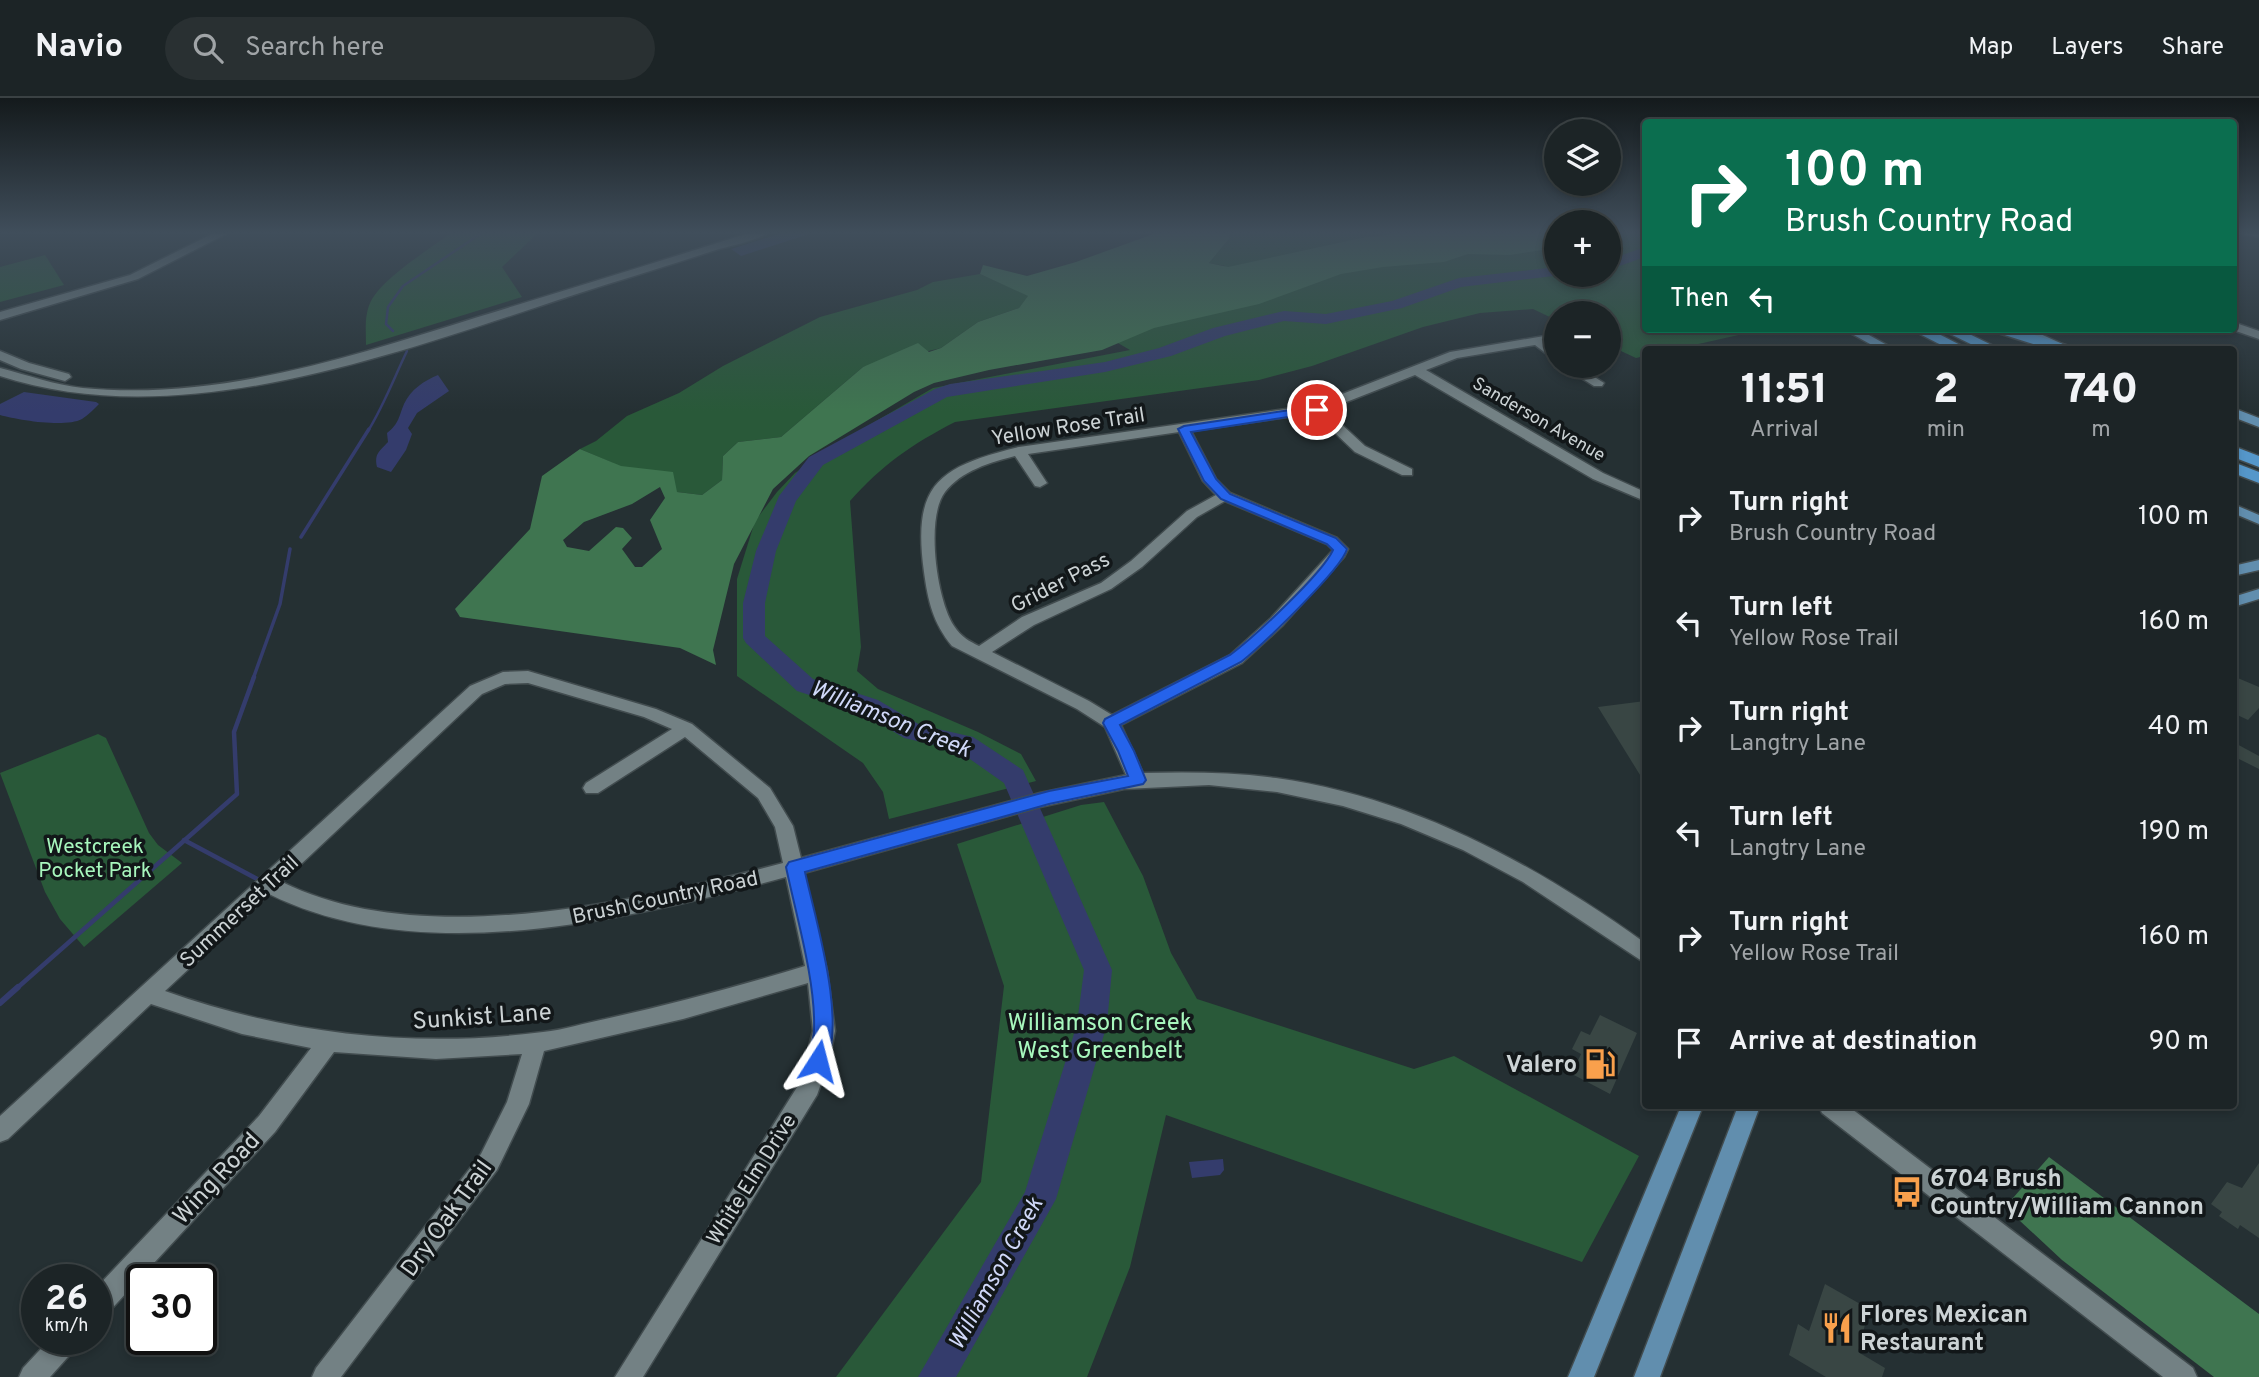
<!DOCTYPE html>
<html lang="en">
<head>
<meta charset="utf-8">
<style>
	:root { --surface:#1c2426; --page:#293032; --text:#f1f3f6; --muted:#a0a4a7; --line:#3a4143 }
	body { margin:0; font-family:Overpass,sans-serif; background:var(--page); color:var(--text); height:100vh; display:flex; flex-direction:column; font-size:26px; white-space:nowrap }
	* { box-sizing:border-box; margin:0 }
	p { font-size:23px; color:var(--muted) }
	.icon { flex:none; width:38px; height:38px; fill:none; stroke:currentColor; stroke-width:2; stroke-linecap:round; stroke-linejoin:round }
	.map { position:relative; flex:1; overflow:hidden }
	.sheet { position:absolute; left:1642px; top:248px; width:595px; height:763px; display:flex; flex-direction:column; background:var(--surface); border-radius:7px; box-shadow:0 4px 10px #0003,0 0 0 2px var(--line) }
	.sheet>* { flex:none }
	.hud { position:absolute; left:1642px; top:21px; width:595px; height:214px; border-radius:7px; box-shadow:0 4px 10px #0003,0 0 0 2px var(--line); background:#0b6e4f; color:#fff; overflow:hidden }
	.tools { position:absolute; left:1544px; top:21px; display:grid; gap:14px }
	.tools a { display:grid; place-items:center; width:77px; height:77px; border-radius:50%; background:var(--surface); box-shadow:0 4px 10px #0003,0 0 0 2px var(--line); font-size:35px }
	.speed { position:absolute; left:21px; top:1166px; display:flex; gap:14px; font-size:35px; font-weight:700; text-align:center }
	.speed>* { display:grid; place-content:center; width:91px; height:91px; border-radius:50%; background:var(--surface); box-shadow:0 4px 10px #0003,0 0 0 2px var(--line); line-height:1 }
	.speed small { font-size:18px; font-weight:400 }
	.speed .limit { border:4px solid #111; border-radius:10px; background:#fff; color:#111 }
	.pin { position:absolute; display:grid; place-items:center; width:60px; height:60px; color:#fff; margin:-30px; border:4px solid #fff; border-radius:50%; box-shadow:0 2px 7px #0007 }
	.me { position:absolute; width:77px; margin:-38px; rotate:9deg; stroke-linejoin:round; filter:drop-shadow(0 0 5px #0008) }
	.turn { display:flex; align-items:center; gap:24px; height:147px; padding:0 28px; font-size:32px }
	.turn .icon { width:91px; height:91px; stroke-width:2.5 }
	.turn b { display:block; font-size:49px; line-height:60px }
	.then { display:flex; align-items:center; height:66px; padding:0 28px; background:#0003; gap:14px; font-size:26px }
	.eta { display:flex; justify-content:space-evenly; align-items:center; height:119px; text-align:center }
	.eta b { font-size:42px; font-weight:800; line-height:49px }
	ul { padding:0; list-style:none }
	li { display:flex; align-items:center; gap:21px; height:105px; padding:0 28px }
	li div { flex:1 }
	li b { display:block; font-size:26px }
	li em { font-style:normal }
	header { display:flex; align-items:center; gap:42px; box-sizing:border-box; height:98px; padding:0 35px; background:var(--surface); border-bottom:2px solid var(--line) }
	header strong { font-size:33px }
	nav { display:flex; gap:38px; margin-inline-start:auto; font-size:24px }
	.search { width:490px; height:63px; background:var(--page); display:flex; align-items:center; gap:18px; box-sizing:border-box; padding:0 24px; border-radius:38px; color:var(--muted); font-size:26px }
	.map>svg:first-child { display:block }
</style>
</head>
<body>
<header>
<strong>Navio</strong>
<div class="search"><svg class="icon" aria-label="search" viewBox="0 0 24 24"><circle cx="10" cy="10" r="6"/><path d="M15 15l6 6"/></svg>Search here</div>
<nav><a>Map</a><a>Layers</a><a>Share</a></nav>
</header>
<div class="map">
<svg width="2259" height="1279" viewBox="0 0 2259 1279">
	<rect width="100%" height="100%" fill="#253033"/>
	<!-- green -->
	<g fill="#295939">
		<path d="M452,134H539L502,169L522,199L366,247C366,232 364,217 371,203C383,180 431,150 452,134Z"/>
		<path d="M1229,134H1556V177H1608V134H1639L1645,137V231H1765L1672,252H1645V258L1636,260L1608,247V215H1556V222L1533,211L1480,215L1423,229L1312,268L1259,282L955,324C912,346 882,367 850,403L861,549L857,573L878,591L978,634L1021,656L1036,683L889,721L883,694L863,665L737,578V481L755,423L777,394L795,375L852,337L933,290L1130,252L1111,241L1225,168L1209,165L1229,141Z"/>
		<polygon points="45,157 64,187 0,204 0,169"/>
		<polygon points="980,176 1029,198 1019,210 978,224 941,250 863,269 781,339 738,344 723,358 722,382 702,397 677,394 611,368 613,365 580,351 596,343 627,318 679,295 723,268 820,219 917,192 933,184"/>
		<polygon points="98,636 106,640 149,735 158,747 182,765 84,849 60,821 45,794 0,675"/>
		<polygon points="1104,704 1143,778 1171,855 1197,901 1414,971 1454,958 1639,1058 1582,1164 1166,1017 1130,1169 1087,1279 836,1279 981,1084 1004,888 957,746 1081,707"/>
	</g>
	<!-- forest -->
	<g fill="#3f7550" fill-rule="evenodd">
		<path d="M1159,134H1229V141L1209,165L1228,169L1361,140L1411,134H1556V150L1510,157L1468,156L1444,164L1383,169L1341,176L1259,206L1154,230L1102,252L989,272L934,285L914,294L809,358L773,391L734,466L713,552L716,567L680,550L460,519L455,511L530,431L542,378L580,351L621,368L673,374L677,394L702,397L722,382L723,358L738,344L781,339L863,269L918,245L929,254L941,250L978,224L1019,210L1028,198L980,176L983,167L1027,178L1076,164ZM660,389L665,400L650,422L662,451L642,469H635L622,451L632,440L623,430L616,429L589,453L567,449L563,442L584,424L632,406Z"/>
		<polygon points="2049,1059 2259,1216 2259,1279 2214,1279 2062,1162 2005,1109"/>
	</g>
	<!-- water -->
	<g fill="#343c6c">
		<polygon points="785,134 815,134 741,158 731,151"/>
		<path d="M438,277L449,293L417,315L408,330L412,336L406,352L391,374L377,369C374,355 380,353 388,344L387,335C399,326 399,318 404,306C411,291 424,283 438,277Z"/>
		<path d="M24,294L96,304L99,306C94,311 88,317 82,321C65,330 18,322 0,317V306Z"/>
		<polygon points="1223,1061 1224,1072 1220,1077 1192,1080 1189,1064"/>
	</g>
	<g fill="none" stroke-linecap="round" stroke-linejoin="round">
		<!-- stream-far3 -->
		<g stroke="#343c6c" stroke-width="2.5">
			<polyline points="393,233 386,226 388,209 403,188 483,134"/>
			<path d="M368,333C384,307 394,280 407,253"/>
		</g>
		<!-- stream-far2 -->
		<g stroke="#343c6c" stroke-width="3.5">
			<polyline points="301,439 369,331"/>
			<polyline points="253,581 280,506 290,451"/>
		</g>
		<!-- stream-far1 -->
		<g stroke="#343c6c" stroke-width="4.5">
			<polyline points="184,742 261,783"/>
			<polyline points="16,891 237,696 234,634 254,579"/>
		</g>
		<!-- stream -->
		<polyline stroke="#343c6c" stroke-width="6" points="0,905 18,889"/>
		<!-- river -->
		<g fill="#343c6c" fill-rule="evenodd">
			<polygon points="1645,149 1645,159 1608,172 1608,162"/>
			<polygon points="1556,169 1556,177 1562,177 1461,189 1402,210 1326,226 1284,223 1225,238 1171,258 1105,274 947,299 823,367 796,403 776,453 765,505 765,538 813,581 878,602 920,627 973,639 1023,672 1112,872 1107,926 1056,1101 956,1279 918,1279 1025,1094 1077,926 1084,872 1004,685 957,652 904,640 862,614 797,593 746,545 743,540 743,505 756,453 779,398 809,359 935,291 950,286 1105,264 1159,250 1213,230 1284,213 1326,216 1392,203 1459,180"/>
		</g>
	</g>
	<!-- building -->
	<g fill="#394644">
		<polygon points="2233,578 2259,589 2259,610 2248,622 2233,615"/>
		<polygon points="1645,603 1645,685 1598,609"/>
		<polygon points="2233,644 2259,658 2259,671 2233,658"/>
		<polygon points="1600,917 1637,935 1610,996 1572,976 1581,956 1572,951 1581,933 1590,937"/>
		<polygon points="2259,1065 2259,1140 2240,1127 2238,1131 2219,1118 2222,1114 2211,1106 2227,1084 2242,1090"/>
		<polygon points="1825,1186 1869,1211 1858,1254 1885,1270 1882,1279 1826,1279 1789,1257 1798,1226 1809,1233"/>
	</g>
	<g fill="none" stroke-linecap="round" stroke-linejoin="round">
		<defs>
			<g id="minor">
				<polygon points="216,134 230,134 138,181 0,222 0,214 130,177"/>
				<path d="M752,134H769C756,143 735,147 719,151C682,163 645,175 608,186C423,244 193,341 0,278V270C28,277 54,287 83,290C218,303 350,259 478,219C569,191 661,163 752,134Z"/>
				<polygon points="2242,134 2259,134 2259,139 2243,136"/>
				<polygon points="2233,224 2259,233 2259,241 2230,231 2233,231"/>
				<path d="M1556,236V244L1547,245L1556,253V263L1535,247L1457,260L1426,272L1603,375L1645,394V403L1593,381L1415,277L1326,312L1365,348L1412,371V377H1402L1355,354L1314,315L1191,333L1216,381L1230,395L1337,440L1348,451L1344,459L1282,528L1242,565L1121,627L1143,675C1188,674 1232,674 1276,680C1412,699 1535,766 1645,845V865L1523,784L1463,752L1401,726L1343,708L1277,694L1209,687L1124,691L1040,709L804,775L827,873L835,933L829,963L817,997L643,1279H615L799,986L813,933L808,885L683,921L544,953L529,1006L497,1072L341,1279H312L316,1270L481,1056L507,1004L522,956L436,961L334,954L275,1034L105,1218L96,1222V1190L259,1018L311,950L242,936L151,906L8,1041L0,1044V1018L470,588L503,574L528,573L656,611L692,626L770,690L793,728L801,760L1040,695L1126,677L1105,629L1077,611L952,548C933,525 928,503 924,474C912,386 938,369 1019,349L1314,307L1450,254ZM1179,334L1203,383L1216,397L1187,413L1131,463L1101,485L1022,519L979,548C969,543 961,539 954,528C937,503 925,420 945,394C961,373 991,364 1015,358L1035,388L1040,389L1047,385L1028,356ZM1225,403L1327,446L1333,452L1271,520L1230,557L1112,617L1089,603L992,554L1034,527L1111,491L1142,469L1197,419ZM528,585L644,619L672,631L586,685L583,690L586,695H598L685,639L758,700L775,729L783,765C637,803 423,854 282,784L482,596L505,586ZM786,779L805,868C739,888 673,906 605,921C584,925 564,932 543,934C415,951 286,936 165,893L269,796C422,872 630,821 786,779Z"/>
				<polygon points="0,253 29,265 69,276 71,279 65,283 21,271 0,262"/>
				<polygon points="1562,268 1577,268 1604,285 1602,288 1594,288"/>
				<polygon points="1819,1008 1848,1008 2193,1270 2197,1279 2163,1279 1822,1015"/>
				<polygon points="50,1241 80,1241 76,1250 50,1279 19,1279 23,1270"/>
			</g>
			<g id="major">
				<polygon points="1843,231 1858,231 1896,252 1881,252"/>
				<polygon points="2012,231 2029,231 2076,252 2059,252"/>
				<polygon points="2233,310 2259,320 2259,329 2233,319"/>
				<polygon points="2233,406 2259,417 2259,426 2233,415"/>
				<polygon points="2259,462 2259,472 2233,478 2233,468"/>
				<polygon points="2259,491 2259,501 2233,509 2233,499"/>
				<polygon points="1681,1008 1703,1008 1594,1279 1568,1279"/>
				<polygon points="1738,1008 1760,1008 1660,1279 1634,1279"/>
			</g>
			<g id="highway">
				<polygon points="1910,231 1929,231 1968,251 1951,252"/>
				<polygon points="1940,231 1959,231 2002,252 1983,252"/>
				<polygon points="1993,231 2015,231 2072,249 2074,252 2052,252 1995,234"/>
				<polygon points="2233,348 2259,358 2259,369 2233,359"/>
				<polygon points="2233,364 2259,374 2259,385 2233,375"/>
			</g>
		</defs>
		<!-- minor casing -->
		<use href="#minor" stroke="#424c4f" stroke-width="3"/>
		<!-- major casing -->
		<use href="#major" stroke="#424c4f" stroke-width="3"/>
		<!-- highway casing -->
		<use href="#highway" stroke="#424c4f" stroke-width="3"/>
		<!-- minor -->
		<use href="#minor" fill="#738184" fill-rule="evenodd"/>
		<!-- major -->
		<use href="#major" fill="#618eae" fill-rule="evenodd"/>
		<!-- highway -->
		<use href="#highway" fill="#5597ca" fill-rule="evenodd"/>
	</g>
	<!-- sky -->
	<linearGradient id="sky" x2="0" y2="1"><stop stop-color="#141a1c"/><stop offset="0.43" stop-color="#404e5b"/><stop offset="1" stop-color="#404e5b" stop-opacity="0"/></linearGradient>
	<rect width="2259" height="313" fill="url(#sky)"/>
	<!-- route -->
	<path fill="#2563eb" stroke="#184099" stroke-width="2" d="M1317,308L1323,312L1321,314L1191,334L1216,381L1230,396L1336,440L1347,451C1342,471 1260,549 1241,564L1120,627L1134,653L1146,682L1143,686L1049,706L805,774C816,824 847,923 825,970L818,972L811,970C805,958 814,945 814,932C816,884 796,817 786,769L789,764L1049,693L1128,678L1118,653L1103,625L1105,621L1230,557C1254,539 1322,476 1333,452L1327,446L1221,401L1204,383L1178,331L1184,328Z"/>
	<!-- icons -->
	<defs>
		<symbol id="fuel-bare" viewBox="-9 -9 18 18"><path d="M-5.5-6h7V0h2V4h1.3V-2.5L3-4.5l.8-.8L6-3V5H2.5V1h-1V6h-7ZM-4.2-4.7v3.2H.2V-4.7Z" fill="#f9a04c" stroke="#121719" stroke-width="2.5" paint-order="stroke"/></symbol>
		<symbol id="bus-bare" viewBox="-9 -9 18 18"><path d="M-5-6H5V4H4V6H2V4H-2V6H-4V4H-5ZM-3.5-4V0h7V-4ZM-3.5 1.2v1.5H-2V1.2ZM2 1.2v1.5H3.5V1.2Z" fill="#f9a04c" stroke="#121719" stroke-width="2.5" paint-order="stroke"/></symbol>
		<symbol id="restaurant-bare" viewBox="-9 -9 18 18"><path d="M-5-6h1v4h1v-4h1v4h1v-4h1v5L-1.5 .5V6h-2V.5L-5-1ZM5-6V6H3V1.5H1.5Q1.5-4 5-6Z" fill="#f9a04c" stroke="#121719" stroke-width="2.5" paint-order="stroke"/></symbol>
	</defs>
	<g fill-rule="evenodd">
		<use href="#fuel-bare" x="1578" y="944" width="44" height="44"/>
		<use href="#bus-bare" x="1885" y="1072" width="44" height="44"/>
		<use href="#restaurant-bare" x="1815" y="1208" width="44" height="44"/>
	</g>
	<g text-anchor="middle" stroke-width="7" stroke-linejoin="round" paint-order="stroke">
		<!-- far-street labels -->
		<g font-size="18" fill="#ccd3d5" stroke="#121719">
			<text transform="translate(1539 321) rotate(30)" y="6">Sanderson Avenue</text>
		</g>
		<!-- street labels -->
		<g font-size="21" fill="#ccd3d5" stroke="#121719">
			<text transform="translate(1068 328) rotate(-9)" y="7">Yellow Rose Trail</text>
			<text transform="translate(1060 484) rotate(-27)" y="7">Grider Pass</text>
			<text transform="translate(665 799) rotate(-12)" y="7">Brush Country Road</text>
			<text transform="translate(239 813) rotate(-43)" y="7">Summerset Trail</text>
			<text transform="translate(751 1081) rotate(-58)" y="7">White Elm Drive</text>
		</g>
		<!-- park labels -->
		<g font-size="21" fill="#a7f7bd" stroke="#121719">
			<text x="95" y="755">Westcreek<tspan x="95" dy="24">Pocket Park</tspan></text>
		</g>
		<!-- water labels -->
		<g font-size="23" font-style="italic" fill="#d0d8f8" stroke="#121719">
			<text transform="translate(891 620) rotate(22)" y="8">Williamson Creek</text>
			<text transform="translate(995 1175) rotate(-61)" y="8">Williamson Creek</text>
		</g>
		<!-- near-street labels -->
		<g font-size="24" fill="#ccd3d5" stroke="#121719">
			<text transform="translate(482 918) rotate(-4)" y="8">Sunkist Lane</text>
			<text transform="translate(216 1080) rotate(-47)" y="8">Wing Road</text>
			<text transform="translate(446 1120) rotate(-54)" y="8">Dry Oak Trail</text>
		</g>
		<!-- near-park labels -->
		<g font-size="24" fill="#a7f7bd" stroke="#121719">
			<text x="1100" y="932">Williamson Creek<tspan x="1100" dy="28">West Greenbelt</tspan></text>
		</g>
		<!-- near-poi labels -->
		<g font-size="24" font-weight="bold" fill="#ccd3d5" stroke="#121719" text-anchor="start">
			<text x="1577" y="974" text-anchor="end">Valero</text>
			<text x="1930" y="1088">6704 Brush<tspan x="1930" dy="28">Country/William Cannon</tspan></text>
			<text x="1860" y="1224">Flores Mexican<tspan x="1860" dy="28">Restaurant</tspan></text>
		</g>
	</g>
</svg>
<div class="tools">
<a><svg class="icon" aria-label="layers" viewBox="0 0 24 24"><path d="M12 4l9 5-9 5-9-5zM3 14l9 5 9-5"/></svg></a>
<a>+</a>
<a>−</a>
</div>
<div class="speed"><div>26<small>km/h</small></div><div class="limit">30</div></div>
<div class="pin" style="left:1317px;top:312px;background:#d93025"><svg class="icon" aria-label="arrive" viewBox="0 0 24 24"><path d="M6 21V4h12l-3 4 3 4H6"/></svg></div>
<svg class="me" style="left:818px;top:963px" viewBox="-20 -20 40 40"><path d="M0-17L14 15 0 8-14 15z" fill="#2563eb" stroke="#fff" stroke-width="4"/></svg>
<div class="hud">
<div class="turn"><svg class="icon" aria-label="right" viewBox="0 0 24 24"><path d="M7 20v-9h11M14 6l5 5-5 5"/></svg><div><b>100 m</b>Brush Country Road</div></div>
<div class="then">Then<svg class="icon" aria-label="left" viewBox="0 0 24 24"><path d="M17 20v-9H6M10 6l-5 5 5 5"/></svg></div>
</div>
<section class="sheet">
<div class="eta">
<div><b>11:51</b><p>Arrival</p></div>
<div><b>2</b><p>min</p></div>
<div><b>740</b><p>m</p></div>
</div>
<ul>
<li><svg class="icon" aria-label="right" viewBox="0 0 24 24"><path d="M7 20v-9h11M14 6l5 5-5 5"/></svg><div><b>Turn right</b><p>Brush Country Road</p></div><em>100 m</em></li>
<li><svg class="icon" aria-label="left" viewBox="0 0 24 24"><path d="M17 20v-9H6M10 6l-5 5 5 5"/></svg><div><b>Turn left</b><p>Yellow Rose Trail</p></div><em>160 m</em></li>
<li><svg class="icon" aria-label="right" viewBox="0 0 24 24"><path d="M7 20v-9h11M14 6l5 5-5 5"/></svg><div><b>Turn right</b><p>Langtry Lane</p></div><em>40 m</em></li>
<li><svg class="icon" aria-label="left" viewBox="0 0 24 24"><path d="M17 20v-9H6M10 6l-5 5 5 5"/></svg><div><b>Turn left</b><p>Langtry Lane</p></div><em>190 m</em></li>
<li><svg class="icon" aria-label="right" viewBox="0 0 24 24"><path d="M7 20v-9h11M14 6l5 5-5 5"/></svg><div><b>Turn right</b><p>Yellow Rose Trail</p></div><em>160 m</em></li>
<li><svg class="icon" aria-label="arrive" viewBox="0 0 24 24"><path d="M6 21V4h12l-3 4 3 4H6"/></svg><div><b>Arrive at destination</b></div><em>90 m</em></li>
</ul>
</section>
</div>
</body>
</html>
